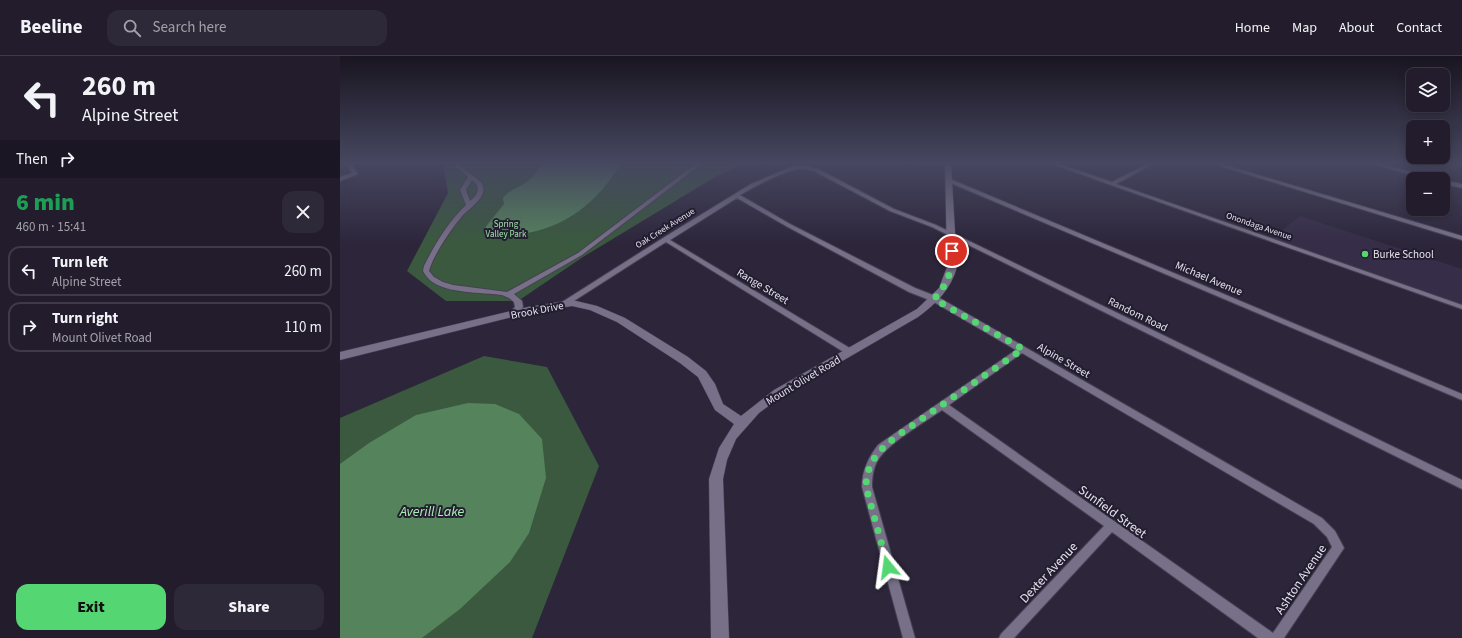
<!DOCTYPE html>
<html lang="en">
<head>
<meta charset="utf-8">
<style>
	:root { --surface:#221c2c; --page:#2e2938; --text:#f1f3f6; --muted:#a2a1a9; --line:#3f3a48; --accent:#54d672 }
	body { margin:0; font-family:"Source Sans 3",sans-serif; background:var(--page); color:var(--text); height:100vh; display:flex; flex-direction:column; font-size:15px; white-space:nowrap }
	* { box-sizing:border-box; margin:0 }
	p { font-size:13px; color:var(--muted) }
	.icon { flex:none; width:22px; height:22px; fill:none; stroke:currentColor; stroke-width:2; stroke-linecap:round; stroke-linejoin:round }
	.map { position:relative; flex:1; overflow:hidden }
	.details { display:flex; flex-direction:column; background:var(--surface); width:340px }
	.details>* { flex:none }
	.top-card { background:#221c2c; color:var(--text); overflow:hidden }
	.fabs { position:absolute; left:1066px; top:12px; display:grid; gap:8px }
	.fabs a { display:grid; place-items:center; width:44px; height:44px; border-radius:8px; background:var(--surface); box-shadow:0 2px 10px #0003,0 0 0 1px var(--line); font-size:20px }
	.pin { position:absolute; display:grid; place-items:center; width:34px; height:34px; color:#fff; margin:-17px; border:2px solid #fff; border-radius:50%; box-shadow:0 1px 4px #0007 }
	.me { position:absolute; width:44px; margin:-22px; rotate:344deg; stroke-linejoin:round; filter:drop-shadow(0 0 3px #0008) }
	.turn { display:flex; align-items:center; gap:14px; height:84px; padding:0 16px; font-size:18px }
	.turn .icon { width:52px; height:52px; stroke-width:2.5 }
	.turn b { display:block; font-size:28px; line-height:34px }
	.then { display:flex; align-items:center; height:38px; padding:0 16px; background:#0003; gap:8px; font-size:15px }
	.round { display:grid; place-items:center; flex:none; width:42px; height:42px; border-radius:12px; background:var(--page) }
	.summary { display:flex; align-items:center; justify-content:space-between; height:68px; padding:0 16px }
	h1 { font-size:24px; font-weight:800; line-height:30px; color:#1e9e55 }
	.primary-button { display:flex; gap:8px; margin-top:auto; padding:8px 16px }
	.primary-button a { flex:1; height:46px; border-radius:12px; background:var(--accent); color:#111; font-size:16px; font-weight:800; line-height:46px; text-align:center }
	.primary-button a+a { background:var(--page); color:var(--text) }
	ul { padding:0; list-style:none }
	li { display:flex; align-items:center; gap:12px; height:50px; margin:0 8px 6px; padding:0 8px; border:2px solid var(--line); border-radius:12px }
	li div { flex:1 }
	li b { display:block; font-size:15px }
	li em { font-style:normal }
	header { display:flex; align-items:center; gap:24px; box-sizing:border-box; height:56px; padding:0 20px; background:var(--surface); border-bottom:1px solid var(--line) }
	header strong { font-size:19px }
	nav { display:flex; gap:22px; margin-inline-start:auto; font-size:14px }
	.search { width:280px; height:36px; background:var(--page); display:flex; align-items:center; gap:10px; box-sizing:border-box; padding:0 14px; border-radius:12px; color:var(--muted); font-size:15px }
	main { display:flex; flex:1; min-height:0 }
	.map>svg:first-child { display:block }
</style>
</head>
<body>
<header>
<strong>Beeline</strong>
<div class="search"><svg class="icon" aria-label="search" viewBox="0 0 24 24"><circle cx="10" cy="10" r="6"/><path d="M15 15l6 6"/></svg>Search here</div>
<nav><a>Home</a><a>Map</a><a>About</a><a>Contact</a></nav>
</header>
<main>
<section class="details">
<div class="top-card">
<div class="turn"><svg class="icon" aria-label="left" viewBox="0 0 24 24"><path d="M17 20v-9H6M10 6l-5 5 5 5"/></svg><div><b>260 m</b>Alpine Street</div></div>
<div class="then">Then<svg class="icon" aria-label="right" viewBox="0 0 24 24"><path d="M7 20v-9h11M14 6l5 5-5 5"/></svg></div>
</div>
<div class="summary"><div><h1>6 min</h1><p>460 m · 15:41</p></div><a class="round"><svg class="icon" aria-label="close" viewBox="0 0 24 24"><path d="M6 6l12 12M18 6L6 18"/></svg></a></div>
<ul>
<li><svg class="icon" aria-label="left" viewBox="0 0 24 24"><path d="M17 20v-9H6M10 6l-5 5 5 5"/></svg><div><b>Turn left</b><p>Alpine Street</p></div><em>260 m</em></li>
<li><svg class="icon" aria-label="right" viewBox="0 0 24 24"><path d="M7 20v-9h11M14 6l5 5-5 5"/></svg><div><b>Turn right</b><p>Mount Olivet Road</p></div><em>110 m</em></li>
</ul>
<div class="primary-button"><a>Exit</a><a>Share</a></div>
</section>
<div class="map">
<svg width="1122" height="582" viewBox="0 0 1122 582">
	<rect width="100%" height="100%" fill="#2d263b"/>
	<!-- built -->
	<polygon fill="#362d48" points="960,160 1122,213 1122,250 931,183"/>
	<!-- green -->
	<g fill="#3a593f">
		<polygon points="103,106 407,106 375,121 243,201 178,245 106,245 67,215 108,137"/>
		<polygon points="144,300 207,311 259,410 192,582 0,582 0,362"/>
	</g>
	<!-- water -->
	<g fill="#55835c">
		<path d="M206,106H286L280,109C248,160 211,179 151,181L144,173L164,148L163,142C170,133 181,131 189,124C196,119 198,110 206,106Z"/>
		<polygon points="128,347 155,348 179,358 202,383 206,422 189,477 170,506 120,553 82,582 0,582 0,408 29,387 76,359"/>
	</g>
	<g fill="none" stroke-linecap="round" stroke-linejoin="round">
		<defs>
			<g id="street">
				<polygon points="5,106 10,106 18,118 0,125 0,121 12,117"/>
				<path d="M116,106H120L121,110L142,127C144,131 144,135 142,139C138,147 129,153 123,159C112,172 93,199 89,215L94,221L103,226L113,229L167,236L238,197L358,106H364L242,199L174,238L182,245L183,251L176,260H173L169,258L175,251L174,246L169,242L162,239C141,236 108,238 91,225C87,222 85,218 83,215L84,210C95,188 108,166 126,149L120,134L128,121L116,111ZM132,124L137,129C139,136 136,140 130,145L126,134Z"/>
				<polygon points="565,106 610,106 611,107 608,109 568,108"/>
				<polygon points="706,106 714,106 772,126 811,106 817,106 776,128 1122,249 1122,253"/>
				<polygon points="867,106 875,106 1122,180 1122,184"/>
				<polygon points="1025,106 1034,106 1096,123 1087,123"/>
				<polygon points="1113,106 1122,106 1122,109 1114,107"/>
				<path d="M463,109L478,113L554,153L596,169L1122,424V433L592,171L550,155L474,115C470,114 466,113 462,113C446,113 414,131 400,139L450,168L575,232L598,241L982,462L995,475L1004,492L944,582H918L772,476L674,582H659L661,578L764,470L602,354C586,365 547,388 538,404C533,412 532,421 532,431L575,582H563L522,431C522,415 528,402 538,389L676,294L592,245L569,236L446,170L397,142L330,184L513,294L514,296L513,298H507L326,186L226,250H220L219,248L323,182L411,128L451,111ZM682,297L974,468L987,481L992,491L933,577L609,349Z"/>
				<polygon points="606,123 610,123 1122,338 1122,344 606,125"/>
				<polygon points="1103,124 1122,128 1122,132 1103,128"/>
			</g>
			<path id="secondary" d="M605,106H611L617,211C611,233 596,248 578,261L442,340L419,357L396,383L387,404L383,423L389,582H371L369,423L379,392L394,368L375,354L358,321L340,307L277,266L250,254L232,250L188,257L0,304V296L188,251L232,244L257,250L285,262L348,301L366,315L375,328L383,348L401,360L434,334L577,253L599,232L607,211Z"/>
		</defs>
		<!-- street casing -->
		<use href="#street" stroke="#474152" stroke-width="2"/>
		<!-- secondary casing -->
		<use href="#secondary" stroke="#474152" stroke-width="1"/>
		<!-- street -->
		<use href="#street" fill="#777088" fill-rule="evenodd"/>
		<!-- secondary -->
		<use href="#secondary" fill="#777088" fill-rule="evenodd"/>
	</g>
	<!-- sky -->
	<linearGradient id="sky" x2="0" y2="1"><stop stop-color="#191520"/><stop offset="0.57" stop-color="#464760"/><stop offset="1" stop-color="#464760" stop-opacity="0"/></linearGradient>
	<rect width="1122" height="187" fill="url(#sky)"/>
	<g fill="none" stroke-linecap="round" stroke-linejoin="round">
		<!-- route -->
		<path stroke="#54d672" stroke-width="7" stroke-dasharray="0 12.6" d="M548,511L526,431C526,407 539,394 557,380L683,293L594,243C608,228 612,215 612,195"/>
	</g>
	<!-- markers -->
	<circle fill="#54d672" stroke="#231d30" stroke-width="1.5" cx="1025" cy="198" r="4"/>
	<g text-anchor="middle" stroke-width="4" stroke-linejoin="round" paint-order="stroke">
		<!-- far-park labels -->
		<g font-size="9" fill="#a0e5aa" stroke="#231d30">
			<text x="166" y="171">Spring<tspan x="166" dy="10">Valley Park</tspan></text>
		</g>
		<!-- far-street labels -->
		<g font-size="9" fill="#e5e1ef" stroke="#231d30">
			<text transform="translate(919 170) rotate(19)" y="3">Onondaga Avenue</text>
			<text transform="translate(325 172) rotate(-32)" y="3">Oak Creek Avenue</text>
		</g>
		<!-- poi labels -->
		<g font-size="11" fill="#e5e1ef" stroke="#231d30" text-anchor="start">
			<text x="1033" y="202">Burke School</text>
		</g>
		<!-- street labels -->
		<g font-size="11" fill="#e5e1ef" stroke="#231d30">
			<text transform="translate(869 222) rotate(23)" y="4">Michael Avenue</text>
			<text transform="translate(423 230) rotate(31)" y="4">Range Street</text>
			<text transform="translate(197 254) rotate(-11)" y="4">Brook Drive</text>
			<text transform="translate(798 258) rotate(26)" y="4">Random Road</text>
			<text transform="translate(724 304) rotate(30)" y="4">Alpine Street</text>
			<text transform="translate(463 324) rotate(-31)" y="4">Mount Olivet Road</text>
		</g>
		<!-- near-street labels -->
		<g font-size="13" fill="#e5e1ef" stroke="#231d30">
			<text transform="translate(773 455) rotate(36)" y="5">Sunfield Street</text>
			<text transform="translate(708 516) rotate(-47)" y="5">Dexter Avenue</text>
			<text transform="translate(960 523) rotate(-56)" y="5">Ashton Avenue</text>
		</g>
		<!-- near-water labels -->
		<g font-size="14" font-style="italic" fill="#aaf0b4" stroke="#231d30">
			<text x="92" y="460">Averill Lake</text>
		</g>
	</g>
</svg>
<div class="fabs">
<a><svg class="icon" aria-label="layers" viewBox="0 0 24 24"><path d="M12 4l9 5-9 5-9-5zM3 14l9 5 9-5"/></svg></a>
<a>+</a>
<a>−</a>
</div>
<div class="pin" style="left:612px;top:195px;background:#d93025"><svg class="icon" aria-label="arrive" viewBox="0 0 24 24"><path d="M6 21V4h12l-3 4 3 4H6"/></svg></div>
<svg class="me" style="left:548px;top:511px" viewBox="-20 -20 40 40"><path d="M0-17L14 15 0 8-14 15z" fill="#54d672" stroke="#fff" stroke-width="4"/></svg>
</div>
</main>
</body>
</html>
